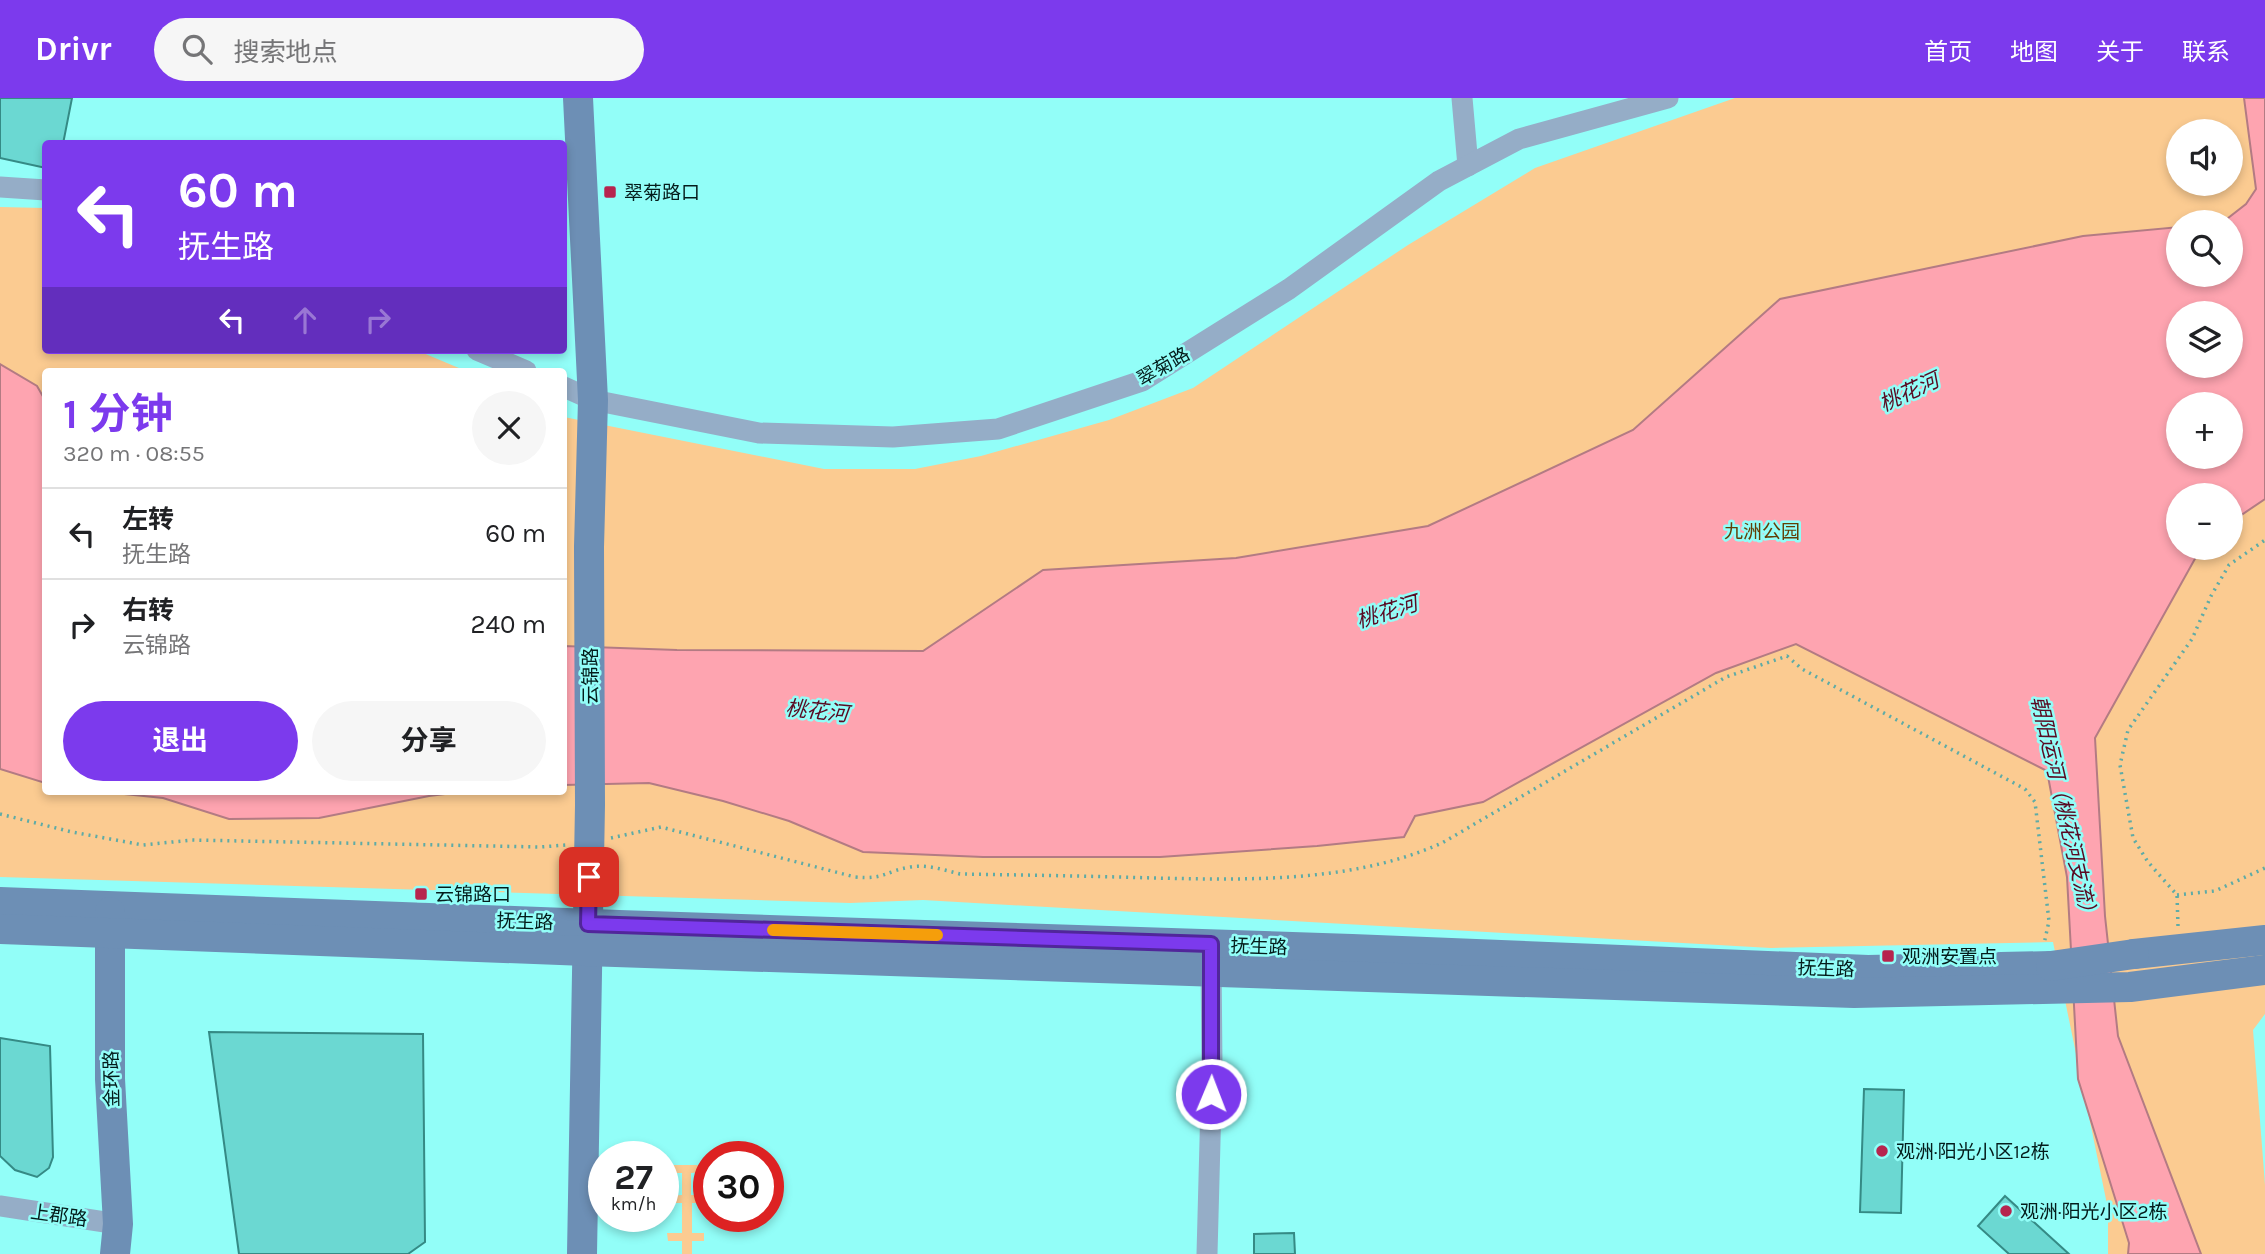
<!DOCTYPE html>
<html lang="zh">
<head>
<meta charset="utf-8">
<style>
	:root { --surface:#fff; --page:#f6f6f6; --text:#202124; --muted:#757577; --line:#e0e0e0; --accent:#7c3aed }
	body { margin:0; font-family:Karla,"Noto Sans SC",sans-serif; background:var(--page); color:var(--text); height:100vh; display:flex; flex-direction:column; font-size:26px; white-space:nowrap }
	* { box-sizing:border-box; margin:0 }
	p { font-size:23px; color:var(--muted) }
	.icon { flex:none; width:38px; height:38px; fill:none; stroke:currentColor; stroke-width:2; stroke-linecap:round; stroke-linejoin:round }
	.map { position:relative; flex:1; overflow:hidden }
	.panel { position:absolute; left:42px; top:270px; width:525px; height:427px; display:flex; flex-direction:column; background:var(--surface); border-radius:7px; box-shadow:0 4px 10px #0003 }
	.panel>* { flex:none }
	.guide { position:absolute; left:42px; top:42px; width:525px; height:214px; border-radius:7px; box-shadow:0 4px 10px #0003; background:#7c3aed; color:#fff; overflow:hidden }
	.tools { position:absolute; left:2166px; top:21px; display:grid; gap:14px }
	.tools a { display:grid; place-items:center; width:77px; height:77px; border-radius:50%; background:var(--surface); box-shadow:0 4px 10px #0003; font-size:35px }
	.speed { position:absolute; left:588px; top:1043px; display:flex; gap:14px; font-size:35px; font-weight:700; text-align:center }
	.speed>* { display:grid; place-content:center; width:91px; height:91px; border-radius:50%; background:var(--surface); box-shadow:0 4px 10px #0003; line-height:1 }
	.speed small { font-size:18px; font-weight:400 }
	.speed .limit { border:10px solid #d22; background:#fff; color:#111 }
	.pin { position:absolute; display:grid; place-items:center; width:60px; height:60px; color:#fff; margin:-30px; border-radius:14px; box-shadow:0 4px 10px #0006 }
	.me { position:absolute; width:77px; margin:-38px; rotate:1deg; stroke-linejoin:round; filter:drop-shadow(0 0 5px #0008) }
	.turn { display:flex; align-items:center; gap:24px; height:147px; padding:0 21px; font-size:32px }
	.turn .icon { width:91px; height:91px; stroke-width:2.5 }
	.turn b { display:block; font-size:49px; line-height:60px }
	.lanes { display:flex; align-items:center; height:66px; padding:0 21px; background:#0003; justify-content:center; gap:35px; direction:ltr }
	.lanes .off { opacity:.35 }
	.round { display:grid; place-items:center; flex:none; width:74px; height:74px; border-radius:37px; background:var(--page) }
	.head { display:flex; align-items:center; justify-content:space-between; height:119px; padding:0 21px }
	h1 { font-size:42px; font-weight:700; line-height:52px; color:var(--accent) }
	.button { display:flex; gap:14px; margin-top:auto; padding:14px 21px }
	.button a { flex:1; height:80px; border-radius:42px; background:var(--accent); color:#fff; font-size:28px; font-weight:700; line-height:80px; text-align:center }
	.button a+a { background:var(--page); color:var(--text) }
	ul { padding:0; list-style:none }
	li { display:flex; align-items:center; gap:21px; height:91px; padding:0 21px; border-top:2px solid var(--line) }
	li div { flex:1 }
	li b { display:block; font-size:26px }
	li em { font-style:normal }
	header { display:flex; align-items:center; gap:42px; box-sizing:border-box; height:98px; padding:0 35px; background:var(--accent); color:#fff }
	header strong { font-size:33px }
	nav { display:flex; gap:38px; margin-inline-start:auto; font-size:24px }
	.search { width:490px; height:63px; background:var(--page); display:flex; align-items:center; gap:18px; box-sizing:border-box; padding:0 24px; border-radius:38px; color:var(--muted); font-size:26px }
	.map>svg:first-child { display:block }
</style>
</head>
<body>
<header>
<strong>Drivr</strong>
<div class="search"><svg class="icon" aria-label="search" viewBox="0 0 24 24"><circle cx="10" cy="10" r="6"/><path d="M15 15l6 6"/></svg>搜索地点</div>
<nav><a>首页</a><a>地图</a><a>关于</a><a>联系</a></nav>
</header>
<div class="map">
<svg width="2265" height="1156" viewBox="0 0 2265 1156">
	<rect width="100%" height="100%" fill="#92fef8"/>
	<!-- green -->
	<g fill="#fbcb91" fill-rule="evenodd">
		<path d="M1735,0H2265V916L2253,932L2265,1087V1156H2108V1111L2053,844L1771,850L923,802L850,805L0,779V109L45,110L46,252H416L466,273H46V693H564V319L824,371H915L981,358L1109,322L1193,290L1408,147L1535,70ZM2179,33H2231V86H2179ZM2179,124H2231V177H2179ZM2179,215H2231V268H2179ZM2179,306H2231V359H2179ZM2179,397H2231V450H2179Z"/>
		<polygon points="667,1067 697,1067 705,1074 691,1075 691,1097 706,1097 705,1105 692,1105 692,1135 704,1135 704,1143 692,1143 692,1156 682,1156 682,1143 668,1143 667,1135 682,1135 682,1105 668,1105 668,1098 682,1097 682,1075 667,1075"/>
	</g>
	<!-- water -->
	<g fill="#fea4b0" stroke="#b37b83" stroke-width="2" fill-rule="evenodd">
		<path d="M2244,0H2265V401L2231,424V397H2179V450H2201L2095,640L2105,818L2118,938L2201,1156H2128L2129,1145L2078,981L2067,779L2047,673L1796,546L1716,575L1483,704L1415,718L1404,739L1317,748L1160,759H983L863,754L789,723L723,703L649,685L564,687V548L677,552L923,553L1043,472L1236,460L1428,428L1633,332L1780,201L2083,138L2179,129V177H2231V124H2223L2246,106L2256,91ZM2179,215H2231V268H2179ZM2179,306H2231V359H2179Z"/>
		<polygon points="0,266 37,288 45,302 45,685 0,671"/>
		<polygon points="95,693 469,693 429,698 319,720 229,721 163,700"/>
	</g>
	<!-- building -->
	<g fill="#6bd8d2" stroke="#358a85" stroke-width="2">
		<polygon points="0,0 72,0 63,46 46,46 46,70 0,60"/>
		<polygon points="209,934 423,936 425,1144 408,1156 239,1156"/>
		<polygon points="0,940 50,948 53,1059 49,1070 37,1079 15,1072 0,1058"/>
		<polygon points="1864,991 1904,992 1901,1115 1860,1114"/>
		<polygon points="2005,1098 2069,1156 2009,1156 1978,1128"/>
		<polygon points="1294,1135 1295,1156 1254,1156 1254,1136"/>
	</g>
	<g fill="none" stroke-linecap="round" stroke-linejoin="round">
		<!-- path -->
		<g stroke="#5eaba6" stroke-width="3.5" stroke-dasharray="2 5" stroke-linecap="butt">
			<polyline points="0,716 72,734 143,747 192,742 540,749 566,747"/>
			<path d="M611,740L661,729L855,779C884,782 886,773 910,769C927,766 944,772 960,776C1024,777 1089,778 1153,780C1249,782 1352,785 1442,745L1726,579L1787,558L1802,571L2025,691L2035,704L2049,823L2044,846"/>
			<polyline points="2177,797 2215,793 2265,770"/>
			<polyline points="2178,828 2177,797 2148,764 2133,740 2120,667 2128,632 2192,541 2211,498 2229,467 2265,442"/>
		</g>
		<!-- street -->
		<g stroke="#95adc7" stroke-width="21">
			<polyline points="1462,0 1468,68"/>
			<polyline points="0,89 46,92"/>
			<polyline points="477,252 526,273"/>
			<polyline points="564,289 593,302 759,335 893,339 998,331 1142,283 1289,191 1439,83 1519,41 1668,0"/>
			<polyline points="0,1108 118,1126"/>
			<polyline points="1207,1156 1212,968 1211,862"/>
		</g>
		<!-- secondary -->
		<g stroke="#6d8fb5" stroke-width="30">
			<polyline points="578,0 593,302 589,449 590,707 582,1156"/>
			<polyline points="0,804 619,827 1352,851 1868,872 2051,868"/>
			<polyline points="110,814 110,981 118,1126 115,1156"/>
			<polyline points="0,831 586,853 1854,895 2130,889 2265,872"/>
			<polyline points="2134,856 2265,842"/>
		</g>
		<!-- secondary-bridge -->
		<polyline stroke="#6d8fb5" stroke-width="30" points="2051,868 2134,856"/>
	</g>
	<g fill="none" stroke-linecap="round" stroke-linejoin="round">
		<defs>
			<polyline id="route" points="589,779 588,826 1211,846 1211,996"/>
		</defs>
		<!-- route casing -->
		<use href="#route" stroke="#51269a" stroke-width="18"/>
		<!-- route -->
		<use href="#route" stroke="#7c3aed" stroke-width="12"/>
		<!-- slow -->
		<polyline stroke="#f59e0b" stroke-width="12" points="773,832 937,837"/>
	</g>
	<!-- markers -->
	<g fill="#b6254e" stroke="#92fef8" stroke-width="2.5">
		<rect x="603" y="87" width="14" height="14" rx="3.5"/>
		<rect x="414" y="789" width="14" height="14" rx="3.5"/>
		<rect x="1881" y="851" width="14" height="14" rx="3.5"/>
		<circle cx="1882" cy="1053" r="7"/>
		<circle cx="2006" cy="1113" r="7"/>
	</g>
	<g text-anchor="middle" stroke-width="5" stroke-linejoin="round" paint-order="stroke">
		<!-- poi labels -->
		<g font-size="19" fill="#041c1b" stroke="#92fef8" text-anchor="start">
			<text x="624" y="101">翠菊路口</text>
			<text x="435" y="803">云锦路口</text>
			<text x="1902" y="865">观洲安置点</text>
			<text x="1896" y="1060">观洲·阳光小区12栋</text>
			<text x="2020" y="1120">观洲·阳光小区2栋</text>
		</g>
		<!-- street labels -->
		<g font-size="19" fill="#041c1b" stroke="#92fef8">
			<text transform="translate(1163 268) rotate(-30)" y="7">翠菊路</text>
			<text transform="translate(590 578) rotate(-90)" y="7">云锦路</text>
			<text transform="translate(525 823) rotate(2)" y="7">抚生路</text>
			<text transform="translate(1259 848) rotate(2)" y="7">抚生路</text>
			<text transform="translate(1826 870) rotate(2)" y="7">抚生路</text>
			<text transform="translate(111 981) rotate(-91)" y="7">金环路</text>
			<text transform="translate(59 1117) rotate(8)" y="7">上郡路</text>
		</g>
		<!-- park labels -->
		<g font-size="19" fill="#633e05" stroke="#92fef8">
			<text x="1762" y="440">九洲公园</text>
		</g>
		<!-- water labels -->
		<g font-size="21" font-style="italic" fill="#5a0a22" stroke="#92fef8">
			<text transform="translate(1909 294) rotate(-25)" y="7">桃花河</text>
			<text transform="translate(1387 514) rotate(-17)" y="7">桃花河</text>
			<text transform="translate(817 613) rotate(6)" y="7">桃花河</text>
			<text transform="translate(2064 711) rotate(77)" y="7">朝阳运河（桃花河支流）</text>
		</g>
	</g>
</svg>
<div class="tools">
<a><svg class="icon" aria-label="sound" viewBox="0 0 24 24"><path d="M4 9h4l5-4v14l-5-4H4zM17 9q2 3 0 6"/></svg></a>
<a><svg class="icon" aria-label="search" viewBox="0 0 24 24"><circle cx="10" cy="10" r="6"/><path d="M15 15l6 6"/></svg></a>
<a><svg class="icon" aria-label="layers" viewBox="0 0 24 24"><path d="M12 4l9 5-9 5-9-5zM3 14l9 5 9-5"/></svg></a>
<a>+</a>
<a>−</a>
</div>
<div class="speed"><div>27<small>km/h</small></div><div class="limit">30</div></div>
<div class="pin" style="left:589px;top:779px;background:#d93025"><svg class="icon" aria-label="arrive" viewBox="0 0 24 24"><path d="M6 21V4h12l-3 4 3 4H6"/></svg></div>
<svg class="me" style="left:1211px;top:996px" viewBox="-20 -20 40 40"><circle r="17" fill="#7c3aed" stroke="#fff" stroke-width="3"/><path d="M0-11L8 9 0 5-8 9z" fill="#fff"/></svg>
<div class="guide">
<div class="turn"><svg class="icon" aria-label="left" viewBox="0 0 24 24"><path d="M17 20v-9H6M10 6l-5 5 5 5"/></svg><div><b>60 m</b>抚生路</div></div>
<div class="lanes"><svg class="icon" aria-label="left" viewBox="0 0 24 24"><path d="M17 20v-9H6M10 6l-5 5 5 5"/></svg><svg class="icon off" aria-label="ahead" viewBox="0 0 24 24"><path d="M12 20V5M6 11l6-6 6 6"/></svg><svg class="icon off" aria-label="right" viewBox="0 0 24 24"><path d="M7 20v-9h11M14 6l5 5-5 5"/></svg></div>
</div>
<section class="panel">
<div class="head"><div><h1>1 分钟</h1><p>320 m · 08:55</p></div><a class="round"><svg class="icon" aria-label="close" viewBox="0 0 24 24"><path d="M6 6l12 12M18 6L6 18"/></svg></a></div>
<ul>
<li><svg class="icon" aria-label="left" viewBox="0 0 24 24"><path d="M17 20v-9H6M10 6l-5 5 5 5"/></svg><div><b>左转</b><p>抚生路</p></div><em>60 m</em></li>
<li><svg class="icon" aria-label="right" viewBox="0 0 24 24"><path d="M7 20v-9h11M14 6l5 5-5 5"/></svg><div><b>右转</b><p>云锦路</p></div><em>240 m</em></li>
</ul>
<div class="button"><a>退出</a><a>分享</a></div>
</section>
</div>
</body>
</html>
